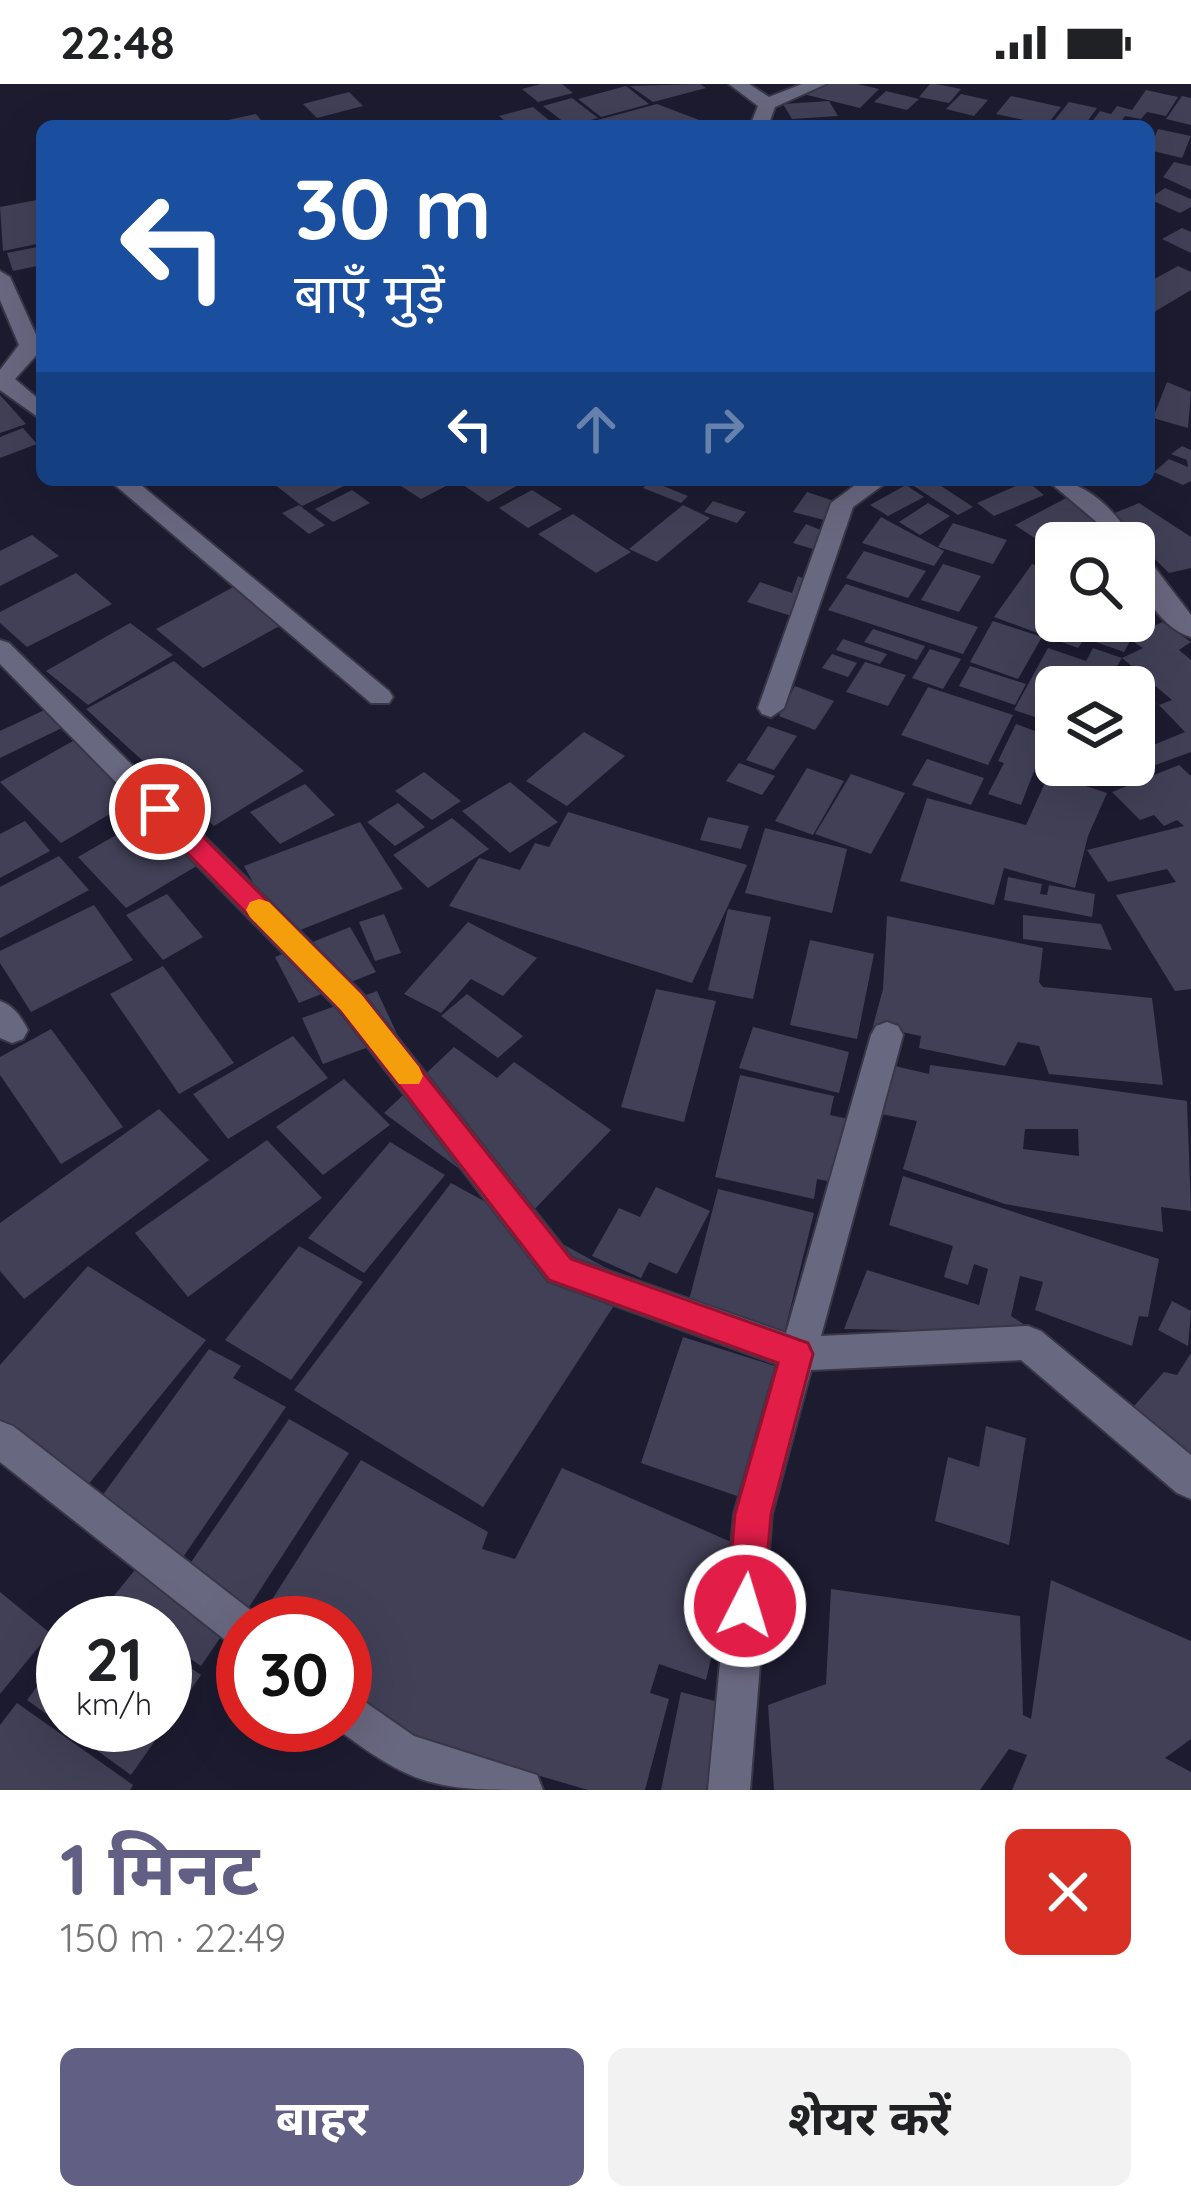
<!DOCTYPE html>
<html lang="hi">
<head>
<meta charset="utf-8">
<style>
	:root { --surface:#fff; --page:#f2f2f2; --text:#202124; --muted:#757577; --accent:#616084 }
	body { margin:0; font-family:Quicksand,"Noto Sans Devanagari",sans-serif; background:var(--page); color:var(--text); height:100vh; display:flex; flex-direction:column; font-size:45px; white-space:nowrap }
	* { box-sizing:border-box; margin:0 }
	p { font-size:39px; color:var(--muted) }
	.icon { flex:none; width:66px; height:66px; fill:none; stroke:currentColor; stroke-width:2; stroke-linecap:round; stroke-linejoin:round }
	.map { position:relative; height:1706px; overflow:hidden }
	.details { display:flex; flex-direction:column; background:var(--surface); flex:1 }
	.details>* { flex:none }
	.guide { position:absolute; left:36px; top:36px; width:1119px; height:366px; border-radius:18px; box-shadow:0 12px 48px #0002; background:#1a4fa0; color:#fff; overflow:hidden }
	.controls { position:absolute; left:1035px; top:438px; display:grid; gap:24px }
	.controls a { display:grid; place-items:center; width:120px; height:120px; border-radius:18px; background:var(--surface); box-shadow:0 12px 48px #0002; font-size:60px }
	.speed { position:absolute; left:36px; top:1512px; display:flex; gap:24px; font-size:60px; font-weight:700; text-align:center }
	.speed>* { display:grid; place-content:center; width:156px; height:156px; border-radius:50%; background:var(--surface); box-shadow:0 12px 48px #0002; line-height:1 }
	.speed small { font-size:30px; font-weight:400 }
	.speed .limit { border:18px solid #d22; background:#fff; color:#111 }
	.pin { position:absolute; display:grid; place-items:center; width:102px; height:102px; color:#fff; margin:-51px; border:6px solid #fff; border-radius:50%; box-shadow:0 3px 12px #0007 }
	.me { position:absolute; width:132px; margin:-66px; rotate:5deg; stroke-linejoin:round; filter:drop-shadow(0 0 9px #0008) }
	.turn { display:flex; align-items:center; gap:42px; height:252px; padding:0 60px; font-size:54px }
	.turn .icon { width:156px; height:156px; stroke-width:2.5 }
	.turn b { display:block; font-size:84px; line-height:102px }
	.lanes { display:flex; align-items:center; height:114px; padding:0 60px; background:#0003; justify-content:center; gap:60px; direction:ltr }
	.lanes .off { opacity:.35 }
	.round { display:grid; place-items:center; flex:none; width:126px; height:126px; border-radius:18px; background:var(--page) }
	.summary { display:flex; align-items:center; justify-content:space-between; height:204px; padding:0 60px }
	h1 { font-size:72px; font-weight:700; line-height:90px; color:var(--accent) }
	.action { display:flex; gap:24px; margin-top:auto; padding:24px 60px }
	.action a { flex:1; height:138px; border-radius:18px; background:var(--accent); color:#fff; font-size:48px; font-weight:700; line-height:138px; text-align:center }
	.action a+a { background:var(--page); color:var(--text) }
	.status { display:flex; justify-content:space-between; align-items:center; height:84px; padding:0 60px; background:var(--surface); direction:ltr }
	.status svg { height:33px; fill:currentColor }
	.map>svg:first-child { display:block }
</style>
</head>
<body>
<div class="status"><b>22:48</b><svg viewBox="0 0 49 12"><path d="M0 12V9h3v3zM5 12V6h3v6zM10 12V3h3v9zM15 12V0h3v12zM26 1h20v11H26zM47 4h2v5h-2z"/></svg></div>
<div class="map">
<svg width="1191" height="1706" viewBox="0 0 1191 1706">
	<rect width="100%" height="100%" fill="#1d1b30"/>
	<!-- building -->
	<g fill="#414057" fill-rule="evenodd">
		<polygon points="541,0 562,0 573,9 538,18 522,5"/>
		<polygon points="700,0 706,4 653,18 630,2"/>
		<polygon points="814,0 857,0 879,5 860,24 803,10"/>
		<polygon points="930,0 936,0 961,5 949,19 919,13"/>
		<polygon points="626,2 649,20 601,33 578,15"/>
		<polygon points="1146,6 1178,13 1166,32 1147,28 1141,35 1125,32 1118,42 1089,42 1100,27 1111,30 1117,22 1132,26"/>
		<polygon points="886,7 919,15 907,26 874,18"/>
		<polygon points="349,8 363,22 317,34 303,20"/>
		<polygon points="961,10 988,16 974,32 946,25"/>
		<polygon points="1011,12 1061,23 1047,41 996,30"/>
		<polygon points="1182,12 1191,14 1191,41 1166,35"/>
		<polygon points="572,14 598,34 569,42 543,22"/>
		<polygon points="829,17 838,32 792,35 783,20"/>
		<polygon points="1069,18 1097,24 1084,42 1053,38"/>
		<polygon points="657,20 715,42 590,38"/>
		<polygon points="533,23 556,42 511,42 499,32"/>
		<polygon points="256,30 264,40 209,42 209,40"/>
		<polygon points="1158,45 1191,52 1182,74 1149,66"/>
		<polygon points="1174,78 1191,82 1191,106 1163,93"/>
		<polygon points="1165,104 1191,115 1191,123 1180,129 1149,115"/>
		<polygon points="42,115 42,159 3,167 0,123"/>
		<polygon points="1182,144 1191,148 1191,169 1162,155"/>
		<polygon points="42,162 42,181 13,187 7,169"/>
		<polygon points="1178,182 1191,188 1191,206 1154,228 1149,225 1149,198"/>
		<polygon points="1167,298 1191,308 1188,344 1153,334"/>
		<polygon points="0,311 26,340 0,349"/>
		<polygon points="23,344 37,360 0,374 0,353"/>
		<polygon points="1182,362 1191,366 1191,397 1183,401 1154,388 1169,375 1188,383 1187,376 1171,370"/>
		<polygon points="269,396 336,396 344,402 302,422"/>
		<polygon points="405,396 445,396 450,400 421,415 398,400"/>
		<polygon points="456,396 527,396 488,418"/>
		<polygon points="926,396 932,396 973,423 958,431 914,402"/>
		<polygon points="651,397 688,412 681,419 643,404"/>
		<polygon points="1027,397 1044,411 994,432 977,419"/>
		<polygon points="906,401 924,413 888,432 870,421"/>
		<polygon points="352,406 370,419 333,438 315,425"/>
		<polygon points="532,406 562,425 528,444 499,424"/>
		<polygon points="807,408 837,418 824,436 793,428"/>
		<polygon points="1070,412 1104,434 1086,443 1110,459 1056,459 1056,468 1015,441"/>
		<polygon points="713,417 746,428 737,439 704,428"/>
		<polygon points="928,419 950,432 920,451 899,438"/>
		<polygon points="1139,419 1191,453 1191,484 1169,489 1110,431"/>
		<polygon points="299,421 325,441 309,450 282,429"/>
		<polygon points="683,421 710,434 657,478 629,465"/>
		<polygon points="573,430 615,458 631,468 596,489 538,450"/>
		<polygon points="881,433 944,467 934,482 862,459"/>
		<polygon points="953,439 1007,456 993,480 938,463"/>
		<polygon points="806,440 828,449 813,465 793,459"/>
		<polygon points="32,451 59,472 0,502 0,467"/>
		<polygon points="864,467 926,487 908,514 846,494"/>
		<polygon points="943,480 981,492 959,528 921,516"/>
		<polygon points="1032,480 1056,489 1056,537 1098,537 1078,564 994,533"/>
		<polygon points="76,489 112,520 27,563 0,539 0,528"/>
		<polygon points="798,492 808,497 795,533 747,518 760,498 792,509"/>
		<polygon points="846,500 978,543 963,570 828,526"/>
		<polygon points="237,501 285,539 203,584 156,545"/>
		<polygon points="1134,518 1149,522 1124,568 1090,556 1101,537 1134,537"/>
		<polygon points="993,537 1042,553 1018,595 970,578"/>
		<polygon points="1162,538 1191,558 1179,566 1191,576 1191,668 1120,694 1107,681 1134,681 1134,669 1185,648 1159,621 1172,616 1122,574 1114,587 1156,620 1134,631 1134,603 1056,603 1056,681 1062,681 1058,689 1036,682 1021,721 988,710 1004,679 998,677 1016,640 1035,647 1041,635 1014,626 1048,564 1086,577 1093,564 1122,574 1143,564 1129,555"/>
		<polygon points="130,539 173,571 88,621 46,587"/>
		<polygon points="873,545 925,562 917,576 864,558"/>
		<polygon points="843,555 887,570 880,580 836,566"/>
		<polygon points="930,565 961,575 943,605 912,594"/>
		<polygon points="832,570 857,579 848,593 822,584"/>
		<polygon points="174,577 304,687 214,742 86,625"/>
		<polygon points="865,578 906,591 888,622 846,608"/>
		<polygon points="970,582 1026,600 1015,621 959,602"/>
		<polygon points="795,602 834,617 815,646 779,632"/>
		<polygon points="928,603 1013,631 988,681 901,651"/>
		<polygon points="55,621 72,639 0,674 0,647"/>
		<polygon points="768,642 797,652 774,686 746,676"/>
		<polygon points="89,648 152,705 61,759 0,698"/>
		<polygon points="584,648 625,672 567,722 526,697"/>
		<polygon points="927,675 984,694 971,721 912,701"/>
		<polygon points="739,679 775,692 762,711 726,697"/>
		<polygon points="1179,681 1191,692 1191,905 1175,907 1116,811 1176,798 1167,785 1108,798 1087,766 1184,742 1177,736 1164,742 1154,731 1140,736 1112,708"/>
		<polygon points="807,684 844,697 813,751 775,737"/>
		<polygon points="424,688 461,717 432,736 395,707"/>
		<polygon points="851,690 905,709 871,770 815,750"/>
		<polygon points="1049,690 1107,709 1088,752 1075,804 1004,784 994,821 900,797 927,714 1026,741"/>
		<polygon points="510,698 558,738 510,769 462,727"/>
		<polygon points="305,700 335,731 280,760 250,728"/>
		<polygon points="398,719 425,743 395,762 367,738"/>
		<polygon points="161,725 210,774 126,824 78,773"/>
		<polygon points="568,728 747,781 692,899 449,822 479,774 520,786 535,759 549,763"/>
		<polygon points="708,733 749,742 741,765 700,756"/>
		<polygon points="452,734 489,765 428,804 393,771"/>
		<polygon points="25,737 50,767 0,794 0,750"/>
		<polygon points="360,738 403,805 283,853 244,782"/>
		<polygon points="765,744 847,765 832,829 745,809"/>
		<polygon points="59,772 89,806 0,854 0,803"/>
		<polygon points="1008,793 1042,800 1040,810 1047,811 1049,801 1095,810 1092,833 1004,816"/>
		<polygon points="167,810 203,853 163,876 126,831"/>
		<polygon points="94,821 133,876 31,928 0,879 0,867"/>
		<polygon points="728,825 771,833 753,915 708,906"/>
		<polygon points="384,830 401,869 375,877 359,838"/>
		<polygon points="1023,831 1101,840 1112,866 1023,855"/>
		<polygon points="887,832 1043,864 1039,898 1043,903 1152,914 1163,1001 1049,990 1039,962 1018,958 1005,982 919,964 921,952 873,942 883,905"/>
		<polygon points="468,838 537,874 503,912 471,895 441,929 404,910"/>
		<polygon points="350,843 376,888 299,919 275,873"/>
		<polygon points="810,856 874,870 857,955 790,941"/>
		<polygon points="163,882 234,979 179,1010 110,910"/>
		<polygon points="656,905 716,917 684,1038 621,1023"/>
		<polygon points="377,907 398,952 323,980 302,934"/>
		<polygon points="467,910 523,952 498,974 441,932"/>
		<polygon points="753,943 849,968 839,1009 739,984"/>
		<polygon points="51,945 123,1043 61,1080 0,991 0,973"/>
		<polygon points="293,952 328,994 228,1055 193,1010"/>
		<polygon points="454,963 497,994 514,978 611,1046 526,1134 384,1029"/>
		<path d="M882,979L929,990L930,981L1187,1017L1191,1127L1161,1123L1163,1148L1005,1120L903,1085L917,1037L871,1028ZM1025,1045H1078L1079,1072L1023,1065Z"/>
		<polygon points="740,991 834,1012 830,1031 849,1035 837,1099 817,1095 814,1115 715,1093"/>
		<polygon points="344,995 390,1041 323,1091 276,1043"/>
		<polygon points="159,1025 209,1076 24,1215 0,1187 0,1139"/>
		<polygon points="267,1056 322,1114 188,1213 135,1149"/>
		<polygon points="390,1058 445,1091 364,1189 308,1154"/>
		<polygon points="903,1092 1159,1175 1148,1233 1139,1232 1132,1262 1035,1226 1043,1198 1020,1192 1011,1232 1051,1258 1012,1248 844,1245 867,1186 979,1221 988,1185 974,1180 968,1201 944,1193 953,1162 889,1141"/>
		<polygon points="451,1099 630,1197 483,1423 294,1306"/>
		<polygon points="656,1103 710,1127 677,1190 649,1178 641,1194 592,1172 619,1124 640,1133"/>
		<polygon points="718,1105 814,1129 784,1250 688,1220"/>
		<polygon points="299,1162 363,1198 291,1296 225,1256"/>
		<polygon points="88,1182 206,1256 87,1402 0,1342 0,1281"/>
		<polygon points="1172,1217 1191,1227 1188,1262 1158,1246"/>
		<polygon points="683,1253 778,1283 740,1413 641,1379"/>
		<polygon points="209,1265 241,1282 233,1294 286,1323 179,1479 91,1427"/>
		<polygon points="1191,1269 1191,1379 1127,1330 1164,1288 1177,1291"/>
		<polygon points="289,1335 349,1369 247,1526 185,1487"/>
		<polygon points="986,1342 1026,1354 1009,1461 935,1437 948,1373 979,1383"/>
		<polygon points="361,1376 488,1448 482,1465 515,1475 562,1384 738,1461 706,1596 659,1580 650,1609 669,1615 645,1706 588,1706 424,1658 345,1610 345,1539 257,1539"/>
		<polygon points="142,1477 231,1538 201,1582 165,1557 165,1539 140,1539 109,1518"/>
		<polygon points="1051,1496 1191,1557 1191,1655 1165,1674 1191,1688 1191,1706 1012,1706 1027,1671 1009,1665 980,1706 774,1706 768,1621 826,1600 831,1505 1020,1532 1023,1631 1031,1635"/>
		<polygon points="0,1508 50,1549 0,1610"/>
		<polygon points="99,1520 126,1539 85,1539"/>
		<polygon points="165,1566 201,1591 131,1691 27,1616 63,1568 63,1641 165,1641"/>
		<polygon points="681,1608 722,1619 706,1706 661,1706"/>
		<polygon points="17,1619 133,1701 130,1706 0,1706 0,1641"/>
	</g>
	<g fill="none" stroke-linecap="round" stroke-linejoin="round">
		<defs>
			<g id="minor">
				<polygon points="729,0 749,0 769,13 802,0 826,0 775,23 768,42 750,42 758,22"/>
				<polygon points="0,187 10,193 37,253 42,253 42,265 15,295 42,318 42,336 0,306 0,286 19,261 0,216"/>
				<polygon points="109,396 135,396 389,607 393,613 389,619 371,619"/>
				<polygon points="862,396 890,396 853,423 784,624 771,633 762,630 758,624 831,419"/>
				<path d="M1047,396C1088,396 1114,426 1136,459L1134,462L1112,459L1099,440Z"/>
				<path d="M1134,465L1143,468L1191,531V553C1157,543 1134,498 1134,465Z"/>
				<polygon points="0,556 9,559 362,909 572,1174 786,1249 871,951 876,942 887,938 898,942 903,951 821,1252 1028,1242 1041,1247 1191,1371 1191,1415 1177,1409 1021,1276 811,1286 772,1430 750,1706 708,1706 734,1430 777,1280 548,1197 340,927 0,580"/>
				<path d="M0,917C14,922 21,933 28,946L23,955L12,959L0,954Z"/>
				<polygon points="0,1337 13,1342 257,1531 261,1539 243,1539 243,1565 229,1559 0,1378"/>
				<path d="M345,1604L414,1652L537,1691L543,1706C438,1706 417,1706 332,1641H345Z"/>
			</g>
		</defs>
		<!-- minor casing -->
		<use href="#minor" stroke="#383748" stroke-width="4"/>
		<!-- minor -->
		<use href="#minor" fill="#696881" fill-rule="evenodd"/>
	</g>
	<!-- route -->
	<polygon fill="#e11d48" stroke="#92132f" stroke-width="3" points="160,716 169,719 361,910 571,1175 808,1259 813,1270 771,1430 763,1522 758,1535 745,1540 732,1535 727,1522 735,1430 778,1279 549,1196 341,926 151,732 147,725 151,719"/>
	<!-- slow -->
	<polygon fill="#f59e0b" points="259,815 269,818 361,910 419,983 423,992 419,1000 399,1000 341,926 250,833 246,826 250,818"/>
</svg>
<div class="controls">
<a><svg class="icon" aria-label="search" viewBox="0 0 24 24"><circle cx="10" cy="10" r="6"/><path d="M15 15l6 6"/></svg></a>
<a><svg class="icon" aria-label="layers" viewBox="0 0 24 24"><path d="M12 4l9 5-9 5-9-5zM3 14l9 5 9-5"/></svg></a>
</div>
<div class="speed"><div>21<small>km/h</small></div><div class="limit">30</div></div>
<div class="pin" style="left:160px;top:725px;background:#d93025"><svg class="icon" aria-label="arrive" viewBox="0 0 24 24"><path d="M6 21V4h12l-3 4 3 4H6"/></svg></div>
<svg class="me" style="left:745px;top:1522px" viewBox="-20 -20 40 40"><circle r="17" fill="#e11d48" stroke="#fff" stroke-width="3"/><path d="M0-11L8 9 0 5-8 9z" fill="#fff"/></svg>
<div class="guide">
<div class="turn"><svg class="icon" aria-label="left" viewBox="0 0 24 24"><path d="M17 20v-9H6M10 6l-5 5 5 5"/></svg><div><b>30 m</b>बाएँ मुड़ें</div></div>
<div class="lanes"><svg class="icon" aria-label="left" viewBox="0 0 24 24"><path d="M17 20v-9H6M10 6l-5 5 5 5"/></svg><svg class="icon off" aria-label="ahead" viewBox="0 0 24 24"><path d="M12 20V5M6 11l6-6 6 6"/></svg><svg class="icon off" aria-label="right" viewBox="0 0 24 24"><path d="M7 20v-9h11M14 6l5 5-5 5"/></svg></div>
</div>
</div>
<section class="details">
<div class="summary"><div><h1>1 मिनट</h1><p>150 m · 22:49</p></div><a class="round" style="background:#d93025;color:#fff"><svg class="icon" aria-label="close" viewBox="0 0 24 24"><path d="M6 6l12 12M18 6L6 18"/></svg></a></div>
<div class="action"><a>बाहर</a><a>शेयर करें</a></div>
</section>
</body>
</html>
